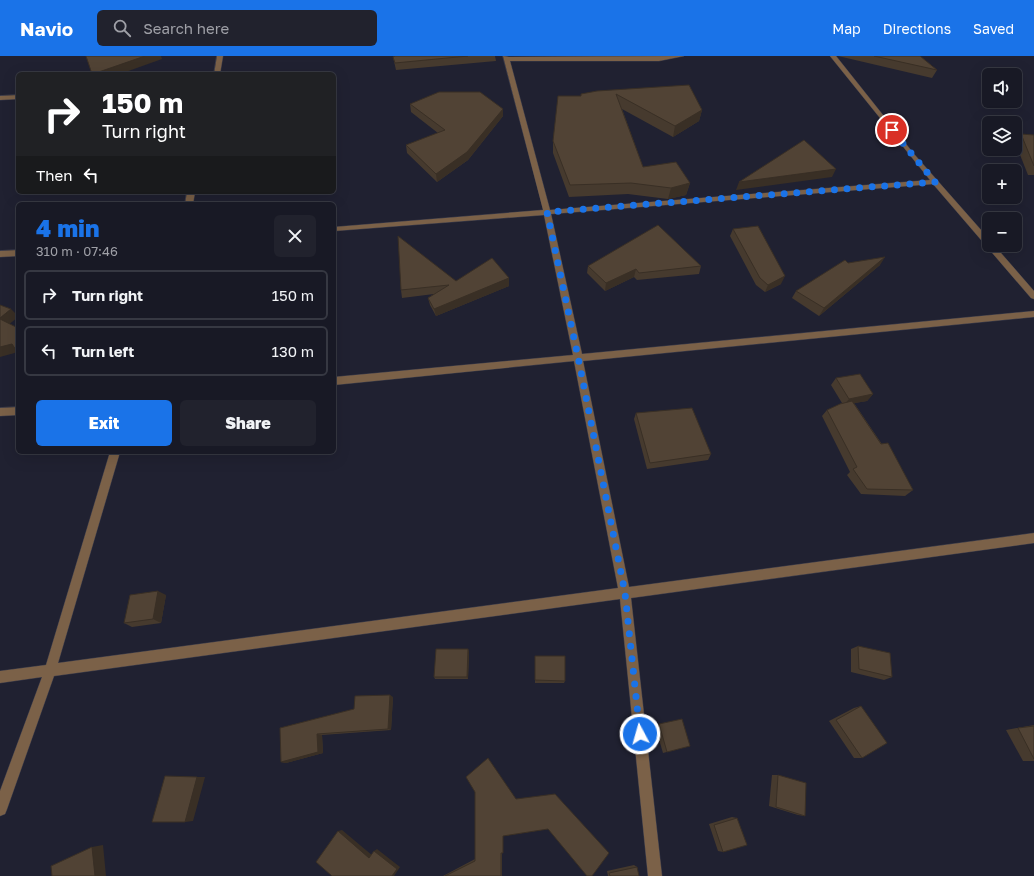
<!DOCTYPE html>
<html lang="en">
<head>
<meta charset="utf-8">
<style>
	:root { --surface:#181925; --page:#21222d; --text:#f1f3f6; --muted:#9fa0a7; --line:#363842; --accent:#1a73e8 }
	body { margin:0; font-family:"Golos Text",sans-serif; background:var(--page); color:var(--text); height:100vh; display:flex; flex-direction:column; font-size:15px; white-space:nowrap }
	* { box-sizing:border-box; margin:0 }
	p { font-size:13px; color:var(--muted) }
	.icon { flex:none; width:22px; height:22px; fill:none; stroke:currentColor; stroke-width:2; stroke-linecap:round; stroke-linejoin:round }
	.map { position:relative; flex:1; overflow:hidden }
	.side { position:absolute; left:16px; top:146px; width:320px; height:252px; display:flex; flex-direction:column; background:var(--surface); border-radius:6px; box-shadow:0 4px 16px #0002,0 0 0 1px var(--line) }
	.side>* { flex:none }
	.top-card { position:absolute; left:16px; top:16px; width:320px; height:122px; border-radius:6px; box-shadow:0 4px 16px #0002,0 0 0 1px var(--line); background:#202124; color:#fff; overflow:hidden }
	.controls { position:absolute; left:982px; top:12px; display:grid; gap:8px }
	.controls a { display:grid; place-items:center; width:40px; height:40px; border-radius:6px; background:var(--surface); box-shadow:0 4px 16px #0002,0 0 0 1px var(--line); font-size:20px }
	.pin { position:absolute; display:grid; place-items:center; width:34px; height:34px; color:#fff; margin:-17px; border:2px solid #fff; border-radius:50%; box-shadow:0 1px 4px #0007 }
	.me { position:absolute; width:44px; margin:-22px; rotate:354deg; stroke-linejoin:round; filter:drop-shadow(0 0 3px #0008) }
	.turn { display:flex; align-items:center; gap:14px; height:84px; padding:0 20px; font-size:18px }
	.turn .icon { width:52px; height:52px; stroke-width:2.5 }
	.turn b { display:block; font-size:28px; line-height:34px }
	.then { display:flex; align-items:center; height:38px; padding:0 20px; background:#0003; gap:8px; font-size:15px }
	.round { display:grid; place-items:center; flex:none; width:42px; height:42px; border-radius:6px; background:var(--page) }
	.head { display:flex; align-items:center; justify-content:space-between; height:68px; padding:0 20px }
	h1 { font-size:24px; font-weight:800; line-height:30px; color:var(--accent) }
	.cta { display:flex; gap:8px; margin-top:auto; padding:8px 20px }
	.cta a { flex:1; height:46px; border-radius:6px; background:var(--accent); color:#fff; font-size:16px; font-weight:800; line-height:46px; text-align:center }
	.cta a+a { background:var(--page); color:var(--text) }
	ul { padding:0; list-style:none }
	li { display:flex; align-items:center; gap:12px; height:50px; margin:0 8px 6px; padding:0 12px; border:2px solid var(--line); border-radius:6px }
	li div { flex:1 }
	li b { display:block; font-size:15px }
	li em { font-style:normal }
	header { display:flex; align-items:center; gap:24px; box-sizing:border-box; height:56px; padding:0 20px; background:var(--accent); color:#fff }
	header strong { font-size:19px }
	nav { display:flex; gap:22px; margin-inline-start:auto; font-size:14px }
	.search { width:280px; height:36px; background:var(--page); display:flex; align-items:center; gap:10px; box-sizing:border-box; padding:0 14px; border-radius:6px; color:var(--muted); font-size:15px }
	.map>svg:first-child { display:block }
</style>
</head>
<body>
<header>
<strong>Navio</strong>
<div class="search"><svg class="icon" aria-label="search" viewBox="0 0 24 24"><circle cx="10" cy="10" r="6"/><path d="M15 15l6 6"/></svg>Search here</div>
<nav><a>Map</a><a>Directions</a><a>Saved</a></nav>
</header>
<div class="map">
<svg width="1034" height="820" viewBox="0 0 1034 820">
	<rect width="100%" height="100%" fill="#202131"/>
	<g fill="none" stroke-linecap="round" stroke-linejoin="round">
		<defs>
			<g id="minor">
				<polygon points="217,0 223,0 220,18 214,18"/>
				<polygon points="503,0 509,1 684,0 659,5 510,5 550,154 930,124 830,0 836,0 914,98 989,183 989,189 994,189 1034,235 1034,243 1031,242 933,128 551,158 582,298 1034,255 1034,261 583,305 629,531 1034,477 1034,487 631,542 662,820 648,820 620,543 54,620 7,753 5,758 0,760 0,735 42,621 0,627 0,615 46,609 110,396 120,396 58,607 618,532 574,305 334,329 334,321 573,299 544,159 334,175 334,171 543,154"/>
				<polygon points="18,39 18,43 0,44 0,40"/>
				<polygon points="187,136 195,136 193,148 185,148"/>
				<polygon points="18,194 18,200 0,201 0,195"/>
				<polygon points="18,351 18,359 0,360 0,352"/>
			</g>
		</defs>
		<!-- minor casing -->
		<use href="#minor" stroke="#3b3c4b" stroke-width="1"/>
		<!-- minor -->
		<use href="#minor" fill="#7b6148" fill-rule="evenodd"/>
	</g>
	<!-- wall -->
	<g fill="#463a2e">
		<polygon points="395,0 495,0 496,5 396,14 393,1"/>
		<polygon points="838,0 920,0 937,14 932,22"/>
		<polygon points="689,29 702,54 699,65 673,81 622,53 643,111 690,127 686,139 668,143 628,138 569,141 553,97 553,85 581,40 581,38"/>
		<polygon points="410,48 503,60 468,104 437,126 407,97 406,89 438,77 411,56"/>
		<polygon points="1021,78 1034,79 1034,119 1028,119 1015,86"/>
		<polygon points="733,173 781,228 765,236 756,229 730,180"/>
		<polygon points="848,207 880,209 819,260 792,242 796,235"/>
		<polygon points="588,210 701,210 699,218 637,224 634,221 605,235 587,217"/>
		<polygon points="456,225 509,230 436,260 430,249 428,242 434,238 402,242 401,234"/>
		<polygon points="836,322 873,338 867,345 854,347 913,434 905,440 861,438 847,419 850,416 822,360 827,354 842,347 831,329"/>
		<polygon points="636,357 711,398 708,404 647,413 634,363"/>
		<polygon points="166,539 161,567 132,571 124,567"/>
		<polygon points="858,590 892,621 884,624 851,616 851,593"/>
		<polygon points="468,593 469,596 468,623 435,623 434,621"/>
		<polygon points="535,600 565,625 564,627 535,627"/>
		<polygon points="393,641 391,674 322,679 323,697 286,707 281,706 280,672 354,653"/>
		<polygon points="861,650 862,702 854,702 829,665 854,652"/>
		<polygon points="659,668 690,690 663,697 655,670"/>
		<polygon points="1034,669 1034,705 1023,705 1006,674"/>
		<polygon points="772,719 778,719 805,760 798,759 769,750"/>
		<polygon points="516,743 548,773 503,780 503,796 502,797 502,820 443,820 475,803"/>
		<polygon points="732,761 737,762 723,796 718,795 709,768"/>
		<polygon points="634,809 637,811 639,820 608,820 607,815"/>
	</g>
	<!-- shaded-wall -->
	<g fill="#392f25">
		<polygon points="145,0 161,0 162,3 120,18 93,18"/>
		<polygon points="503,53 503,60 468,104 437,126 436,118"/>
		<polygon points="702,54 699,65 673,81 675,70"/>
		<polygon points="836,113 832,121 736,134 739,126"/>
		<polygon points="690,127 686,139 668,143 671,132"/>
		<polygon points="885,201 880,209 819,260 824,252"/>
		<polygon points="636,213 634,221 605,235 606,227"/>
		<polygon points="785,220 781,228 765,236 768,229"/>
		<polygon points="509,222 509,230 436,260 434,253"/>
		<polygon points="11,253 18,260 18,261 7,270 0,263 0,262"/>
		<polygon points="12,288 18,296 0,301 0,291"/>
		<polygon points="873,338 867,345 844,349 849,343"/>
		<polygon points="158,535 166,539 161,567 153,563"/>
		<polygon points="468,593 469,596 468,623 467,621"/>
		<polygon points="390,639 393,641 391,674 388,673"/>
		<polygon points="317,678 322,679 323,697 286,707 281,706"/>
		<polygon points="197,721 205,721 193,765 185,766"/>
		<polygon points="342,774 373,800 369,802 338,775"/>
		<polygon points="103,789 106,820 95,820 92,791"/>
		<polygon points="377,793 400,811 394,820 392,820 374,795"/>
	</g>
	<!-- building -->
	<g fill="#514335" stroke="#392f25">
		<polygon points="86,0 145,0 93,18 92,18"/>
		<polygon points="395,0 468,0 395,7 393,1"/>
		<polygon points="874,0 920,0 937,14"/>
		<polygon points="689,29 702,54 675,70 616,38 643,111 676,106 690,127 671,132 631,127 570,129 553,85 558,40 581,40 581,38 597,35"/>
		<polygon points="439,36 480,36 503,53 467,96 436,118 406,89 445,74 410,48"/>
		<polygon points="1021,78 1034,79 1034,110"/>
		<polygon points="804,84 836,113 739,126"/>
		<polygon points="658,169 701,210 639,217 636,213 606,227 588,210"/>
		<polygon points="758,170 785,220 768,229 760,222 733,173"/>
		<polygon points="398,180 456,225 492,202 509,222 434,253 428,242 449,229 401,234"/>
		<polygon points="885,201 824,252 796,235 845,204 848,207"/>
		<polygon points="0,249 11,253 0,262"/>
		<polygon points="0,263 18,272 18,297 12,288 0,291"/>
		<polygon points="860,318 873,338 849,343 836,322"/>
		<polygon points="852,345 881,388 888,387 913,434 867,433 853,413 857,411 827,354 840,348"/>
		<polygon points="692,352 711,398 650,407 636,357"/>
		<polygon points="158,535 153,563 124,567 130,539"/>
		<polygon points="858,590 890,597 892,621 859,613"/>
		<polygon points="436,593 468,593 467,621 434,621"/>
		<polygon points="535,600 565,600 565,625 535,624"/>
		<polygon points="390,639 388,673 317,678 318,696 281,706 280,672 354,653 355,640"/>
		<polygon points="861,650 887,687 862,702 836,664"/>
		<polygon points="682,663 690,690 667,696 659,668"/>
		<polygon points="1034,670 1034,703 1018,672"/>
		<polygon points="488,702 516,743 555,738 609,797 592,820 587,820 548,773 503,780 503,797 501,797 501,820 445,820 475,805 475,736 466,721"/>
		<polygon points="778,719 806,727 805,760 776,751"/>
		<polygon points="165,720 197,721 185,766 152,766"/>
		<polygon points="737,762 747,789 723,796 714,769"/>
		<polygon points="338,775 369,802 374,795 397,813 392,820 332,820 316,806"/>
		<polygon points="92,791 95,820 52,820 51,810"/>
		<polygon points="637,811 639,820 610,820 609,817"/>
	</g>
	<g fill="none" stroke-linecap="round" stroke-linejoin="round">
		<!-- route -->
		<polyline stroke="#1a73e8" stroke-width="7" stroke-dasharray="0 12.6" points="640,678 625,537 578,301 547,156 935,126 892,74"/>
	</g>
</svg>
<div class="controls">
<a><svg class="icon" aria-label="sound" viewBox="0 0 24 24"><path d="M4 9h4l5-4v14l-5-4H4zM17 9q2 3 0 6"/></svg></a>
<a><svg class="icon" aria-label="layers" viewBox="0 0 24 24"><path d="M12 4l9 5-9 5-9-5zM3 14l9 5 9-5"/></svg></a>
<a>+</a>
<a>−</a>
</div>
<div class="pin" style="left:892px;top:74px;background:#d93025"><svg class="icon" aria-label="arrive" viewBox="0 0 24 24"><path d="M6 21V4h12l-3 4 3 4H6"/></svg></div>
<svg class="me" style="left:640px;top:678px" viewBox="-20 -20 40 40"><circle r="17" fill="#1a73e8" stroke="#fff" stroke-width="3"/><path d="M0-11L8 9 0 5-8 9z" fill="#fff"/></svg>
<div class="top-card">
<div class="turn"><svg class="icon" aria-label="right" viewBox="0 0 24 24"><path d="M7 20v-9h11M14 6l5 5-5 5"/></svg><div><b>150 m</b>Turn right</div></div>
<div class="then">Then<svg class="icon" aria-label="left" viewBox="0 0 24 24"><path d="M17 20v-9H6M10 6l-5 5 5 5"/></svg></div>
</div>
<section class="side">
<div class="head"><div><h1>4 min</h1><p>310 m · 07:46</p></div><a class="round"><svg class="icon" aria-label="close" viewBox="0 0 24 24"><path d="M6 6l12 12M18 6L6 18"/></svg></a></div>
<ul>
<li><svg class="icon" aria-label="right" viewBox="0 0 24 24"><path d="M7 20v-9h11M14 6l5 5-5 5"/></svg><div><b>Turn right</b></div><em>150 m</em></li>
<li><svg class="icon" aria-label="left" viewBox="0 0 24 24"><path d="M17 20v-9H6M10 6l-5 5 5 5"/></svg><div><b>Turn left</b></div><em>130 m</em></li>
</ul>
<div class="cta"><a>Exit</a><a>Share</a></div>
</section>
</div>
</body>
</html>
